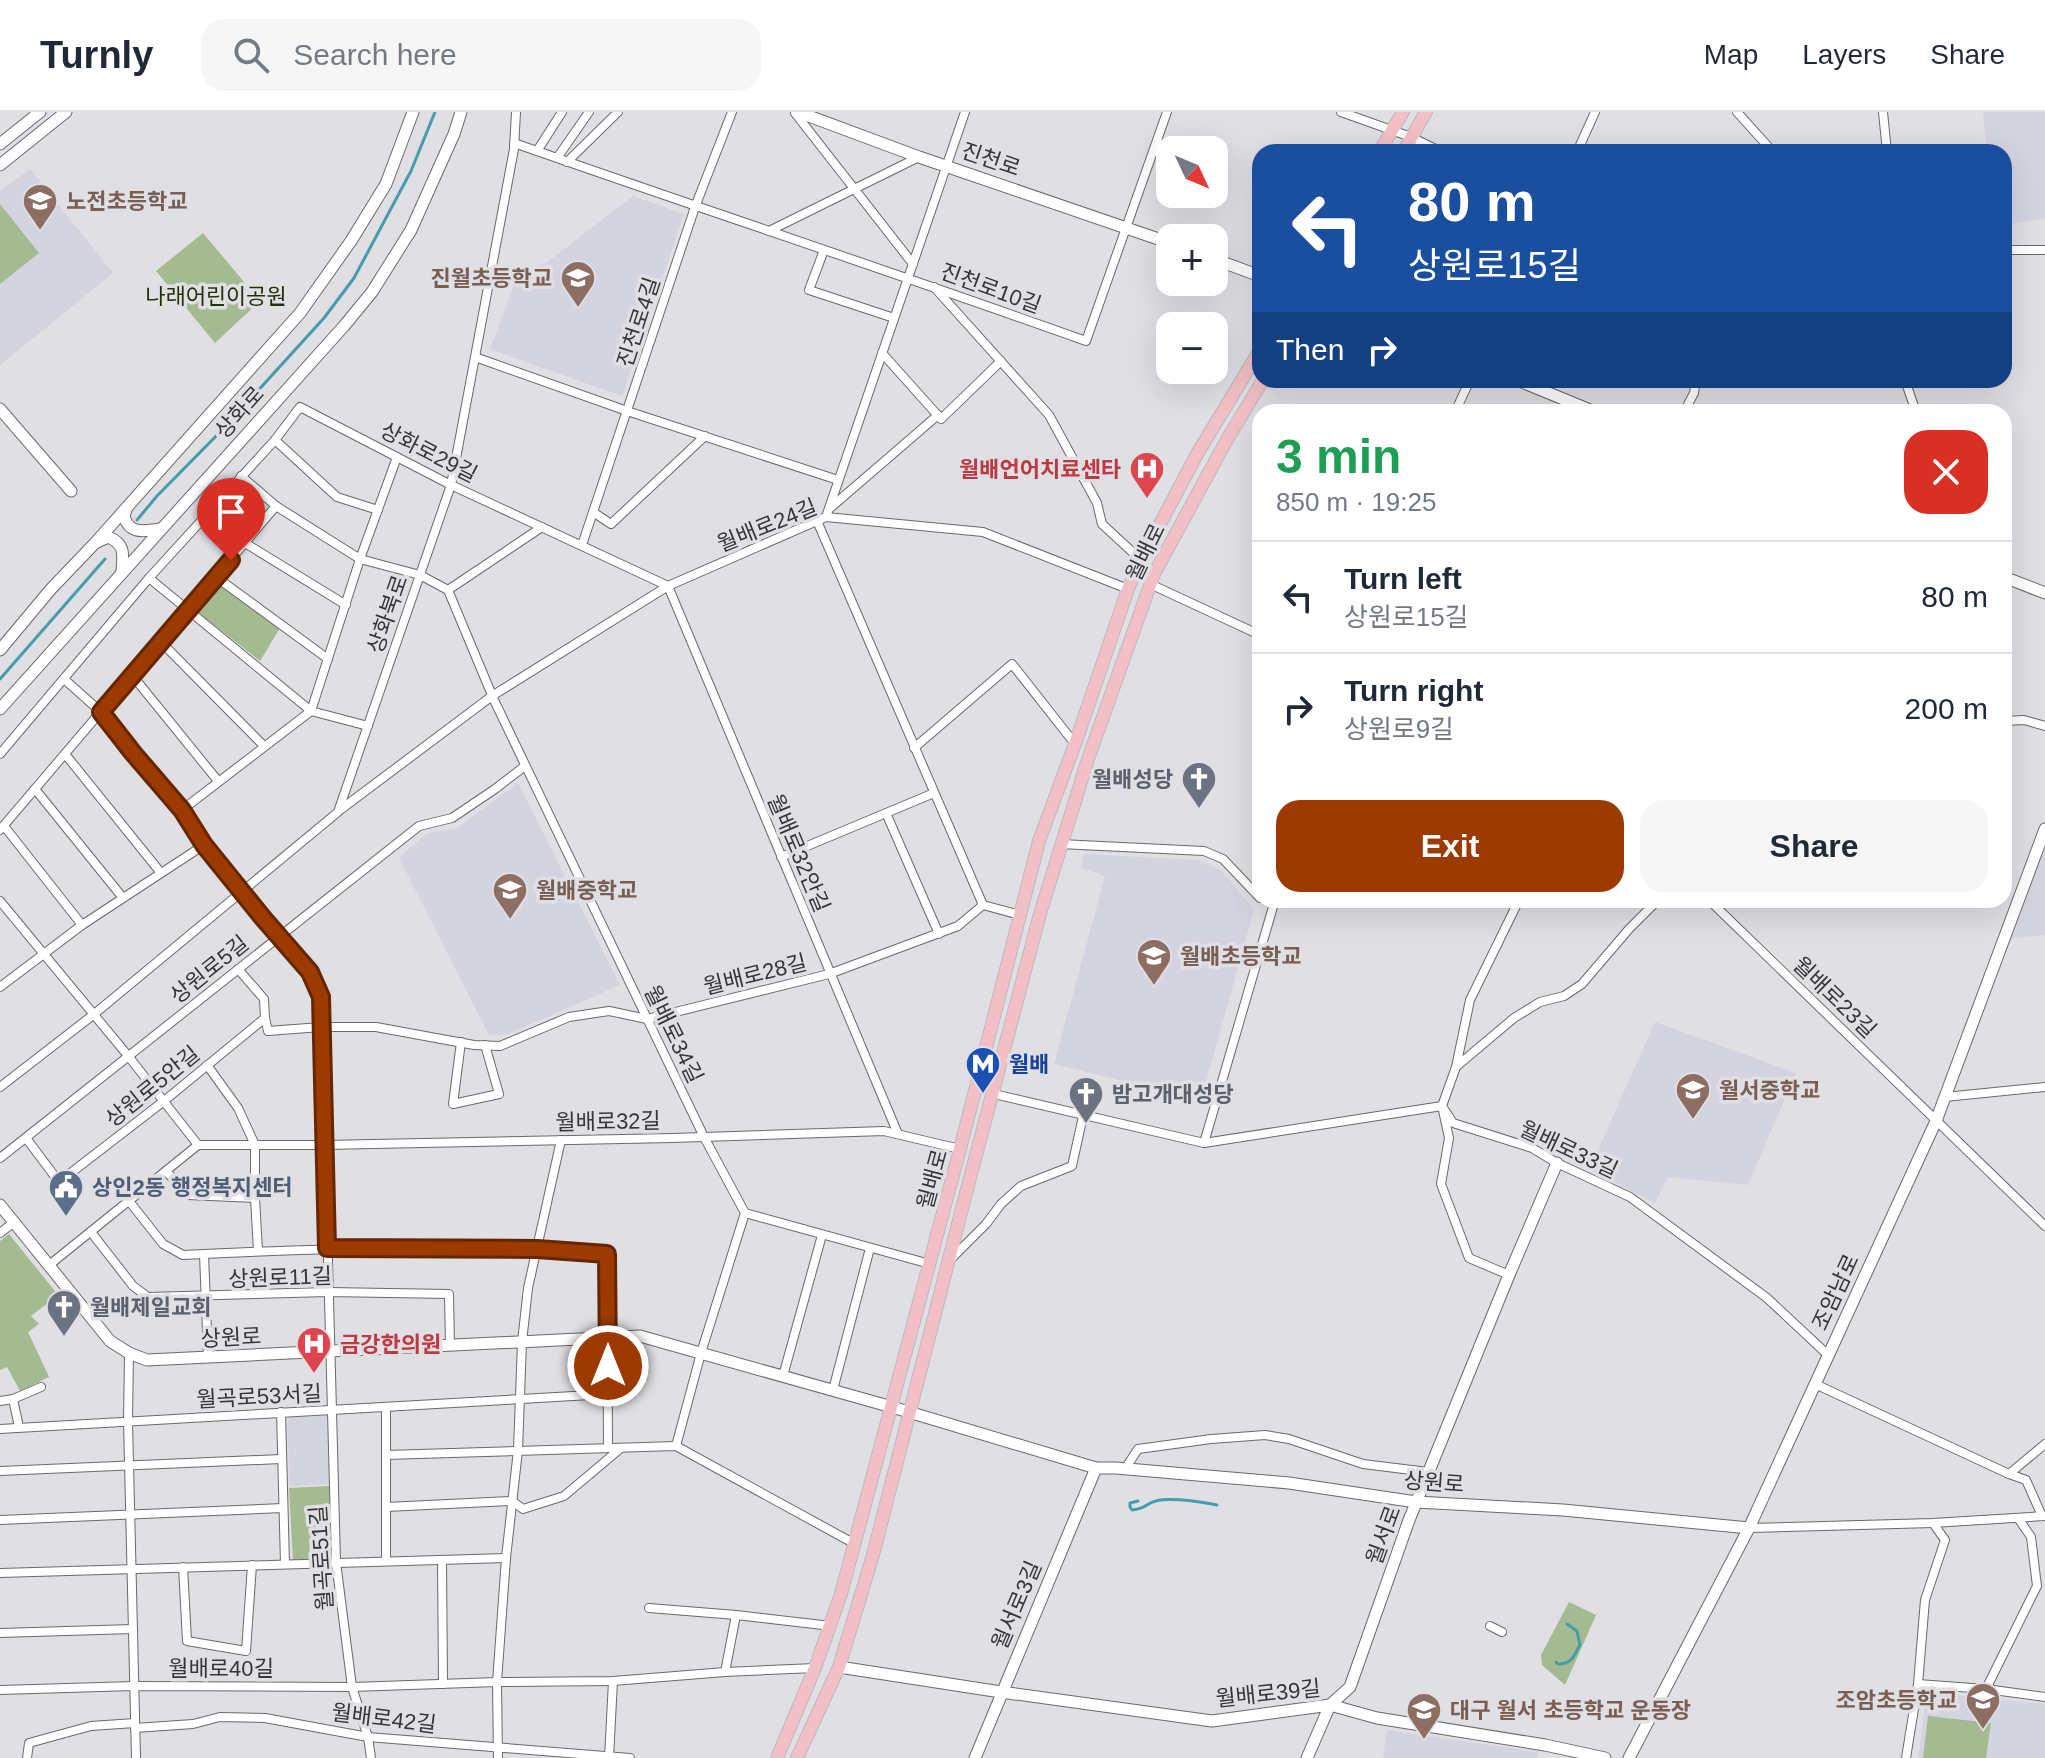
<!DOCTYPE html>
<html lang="en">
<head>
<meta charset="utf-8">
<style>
	:root { --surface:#fff; --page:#f6f6f7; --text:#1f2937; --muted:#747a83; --line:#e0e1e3; --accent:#9d3a01 }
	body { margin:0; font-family:Helvetica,"Noto Sans KR",sans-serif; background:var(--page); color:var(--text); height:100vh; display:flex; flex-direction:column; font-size:30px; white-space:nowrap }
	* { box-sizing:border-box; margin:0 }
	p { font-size:26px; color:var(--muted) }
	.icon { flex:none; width:44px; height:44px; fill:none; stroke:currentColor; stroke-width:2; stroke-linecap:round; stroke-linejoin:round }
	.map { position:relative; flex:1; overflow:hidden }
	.details { position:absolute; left:1252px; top:292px; width:760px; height:504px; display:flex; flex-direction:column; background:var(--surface); border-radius:24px; box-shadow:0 8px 32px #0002 }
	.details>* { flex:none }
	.guide { position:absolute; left:1252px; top:32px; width:760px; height:244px; border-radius:24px; box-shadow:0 8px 32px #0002; background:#1a4fa0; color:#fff; overflow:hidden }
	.needle { width:52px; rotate:134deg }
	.controls { position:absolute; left:1156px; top:24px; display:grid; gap:16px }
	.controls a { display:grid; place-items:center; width:72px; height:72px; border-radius:16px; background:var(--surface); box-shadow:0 8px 32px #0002; font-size:40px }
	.pin { position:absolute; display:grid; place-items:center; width:68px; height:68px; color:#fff; margin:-82px -34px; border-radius:50% 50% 50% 0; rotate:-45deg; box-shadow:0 0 8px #0007 }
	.pin .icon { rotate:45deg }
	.me { position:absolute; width:88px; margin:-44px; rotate:0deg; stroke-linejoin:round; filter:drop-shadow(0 0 6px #0008) }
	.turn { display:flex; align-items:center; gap:28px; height:168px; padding:0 24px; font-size:36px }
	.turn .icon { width:104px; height:104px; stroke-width:2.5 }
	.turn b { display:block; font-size:56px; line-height:68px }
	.then { display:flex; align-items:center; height:76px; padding:0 24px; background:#0003; gap:16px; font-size:30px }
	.round { display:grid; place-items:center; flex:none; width:84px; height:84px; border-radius:24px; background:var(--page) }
	.overview { display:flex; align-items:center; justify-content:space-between; height:136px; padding:0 24px }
	h1 { font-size:48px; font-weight:700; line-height:60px; color:#1e9e55 }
	.action { display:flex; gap:16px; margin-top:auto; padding:16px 24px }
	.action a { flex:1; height:92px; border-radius:24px; background:var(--accent); color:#fff; font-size:32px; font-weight:700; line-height:92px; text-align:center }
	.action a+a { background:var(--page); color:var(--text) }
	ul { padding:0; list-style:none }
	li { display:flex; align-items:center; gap:24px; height:112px; padding:0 24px; border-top:2px solid var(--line) }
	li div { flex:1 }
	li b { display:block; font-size:30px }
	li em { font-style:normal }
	header { display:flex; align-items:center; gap:48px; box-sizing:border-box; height:112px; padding:0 40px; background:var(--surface); border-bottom:2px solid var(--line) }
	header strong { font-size:38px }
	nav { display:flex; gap:44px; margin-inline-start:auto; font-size:28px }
	.search { width:560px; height:72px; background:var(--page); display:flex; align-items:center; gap:20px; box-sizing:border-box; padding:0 28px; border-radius:24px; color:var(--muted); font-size:30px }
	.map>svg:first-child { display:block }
</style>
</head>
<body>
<header>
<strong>Turnly</strong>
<div class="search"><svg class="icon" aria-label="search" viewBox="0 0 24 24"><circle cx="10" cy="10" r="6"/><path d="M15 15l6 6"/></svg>Search here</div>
<nav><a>Map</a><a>Layers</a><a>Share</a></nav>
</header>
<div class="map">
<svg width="2045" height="1646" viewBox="0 0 2045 1646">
	<rect width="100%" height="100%" fill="#dfdfe4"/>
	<!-- built -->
	<g fill="#d4d4e1">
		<polygon points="1983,0 2045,0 2045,106 2004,113 2004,40 1987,40"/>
		<polygon points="30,57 113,161 0,253 0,79"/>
		<polygon points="633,84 684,102 622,284 490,237 520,157 546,151"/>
		<polygon points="518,671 620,873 508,922 489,923 399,746 426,722 457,716"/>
		<polygon points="2045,722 2045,823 2004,827"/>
		<polygon points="1084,742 1199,748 1222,759 1254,798 1201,988 1054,952 1105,764 1081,756"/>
		<polygon points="1655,910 1796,961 1748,1073 1668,1065 1655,1091 1589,1058"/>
		<polygon points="327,1303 330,1372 290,1374 287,1311 291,1304"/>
		<polygon points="1927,1580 2045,1592 2045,1646 1918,1646"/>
		<polygon points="1387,1618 1538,1640 1537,1646 1383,1646"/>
	</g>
	<!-- green -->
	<g fill="#a4ba90">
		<polygon points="0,92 39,141 0,172"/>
		<polygon points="203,121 260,189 215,231 156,159"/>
		<polygon points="217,470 280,516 260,549 195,498"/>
		<polygon points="9,1122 58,1183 31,1204 39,1212 28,1220 49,1265 20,1279 7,1255 0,1258 0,1129"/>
		<polygon points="329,1374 332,1445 293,1448 289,1376"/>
		<polygon points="1569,1490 1596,1503 1565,1573 1542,1553 1541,1543"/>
		<polygon points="1928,1604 1991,1611 1986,1646 1923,1646"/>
	</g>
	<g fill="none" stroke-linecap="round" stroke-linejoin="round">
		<!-- stream -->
		<g stroke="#469caa" stroke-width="3">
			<polyline points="137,408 157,384 225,315 324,206 354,166 411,59 435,0"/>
			<polyline points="0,567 105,447"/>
			<path d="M1138,1389L1130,1391V1395L1132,1398C1146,1397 1148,1390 1156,1389C1172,1385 1201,1390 1217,1393"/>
			<path d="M1556,1550L1558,1552C1572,1552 1574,1544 1580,1533L1577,1519L1567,1512"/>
		</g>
		<defs>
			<g id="street">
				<polyline points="1341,0 1411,25 1442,40"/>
				<polyline points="1737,0 1773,40"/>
				<polyline points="1883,0 1887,40"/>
				<polyline points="795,1 913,152"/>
				<path d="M514,31C705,98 896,161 1086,229L1167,0"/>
				<polyline points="537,39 562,0"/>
				<polyline points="1577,40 1595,0"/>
				<polyline points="557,46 589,0"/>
				<polyline points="567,50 618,0"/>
				<polyline points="769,119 919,45"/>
				<polyline points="824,138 809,178 894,206"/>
				<polyline points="2004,138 2045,138"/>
				<polyline points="934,175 1049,303 1097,391 1102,412 1141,448"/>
				<polyline points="882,241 941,307 1001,249"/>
				<polyline points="475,245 627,299 838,368"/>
				<polyline points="1905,268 1916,300"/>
				<polyline points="1455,300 1470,268"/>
				<polyline points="1684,300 1694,281 1696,268"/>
				<polyline points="275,328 337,385 378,398"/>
				<polyline points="241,364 276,394 360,447 420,463 448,478"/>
				<polyline points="829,397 938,303"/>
				<polyline points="593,400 611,412 705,324"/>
				<polyline points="826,405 965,0"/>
				<polyline points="817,409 983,793"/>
				<polyline points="245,431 346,493"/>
				<polyline points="582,433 695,95 732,0"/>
				<polyline points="216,465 328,547"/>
				<polyline points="149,466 311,599 368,614"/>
				<polyline points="1150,472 1260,523"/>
				<polyline points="448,478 494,588 704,1025 745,1101 930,1152"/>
				<polyline points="448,478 542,415"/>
				<polyline points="161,530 264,634"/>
				<polyline points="132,563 218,669"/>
				<polyline points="64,567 101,600 133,641 182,698 204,733 263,806 310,860 321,885 336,1450 352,1575 368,1625 371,1646"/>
				<polyline points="2004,609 2024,608 2045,614"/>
				<polyline points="914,636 1012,552 1075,632"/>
				<polyline points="0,642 149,466 275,328 300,295 451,373 668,474 898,1022"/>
				<polyline points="65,642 161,761"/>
				<polyline points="35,677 123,786"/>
				<polyline points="182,698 311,599 360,447 397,345"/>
				<polyline points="340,698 492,584 668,474 826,405 983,420 1128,477"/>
				<polyline points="886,701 939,822"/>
				<polyline points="4,714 82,813"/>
				<polyline points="0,718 276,394"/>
				<polyline points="1060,732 1204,739 1223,747 1260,786"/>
				<polyline points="781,745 934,681"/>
				<polyline points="1709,788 2045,1114"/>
				<polyline points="0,789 129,945 198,1033"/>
				<polyline points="983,793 1020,803"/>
				<polyline points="0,875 82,813 204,733"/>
				<polyline points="265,906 268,919 321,915 376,915 474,933 500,934 569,905 609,899 647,907 829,862 958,814 983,793"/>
				<polyline points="461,930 453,992 499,982 485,933"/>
				<polyline points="207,953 238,996 255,1033 255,1086 258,1139"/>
				<polyline points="1457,954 1514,906 1540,890 1564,884 1582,872 1629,817 1658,788"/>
				<polyline points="0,975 93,903 338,700 451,373 514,37 516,0"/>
				<polyline points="994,982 1204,1031 1442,994 1453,1011 1532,1036 1557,1051 1630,1085 1767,1186 1828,1243"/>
				<polyline points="1945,985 2045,975"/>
				<polyline points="26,1026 59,1070 164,989 265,906 264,887 238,857"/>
				<polyline points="1204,1031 1275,788"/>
				<polyline points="0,1046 419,714 452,706 495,677 525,654"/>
				<polyline points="166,1059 188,1083 255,1086"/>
				<path d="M129,1089L163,1132L183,1143C324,1136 466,1132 607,1142L608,1336"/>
				<polyline points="91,1120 133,1174 148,1185 328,1180 449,1182 450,1234"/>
				<polyline points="0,1121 14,1110"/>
				<polyline points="204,1142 208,1246"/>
				<polyline points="951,1147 986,1112 1001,1092 1021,1074 1072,1054 1083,1004"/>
				<polyline points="48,1154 198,1033 324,1033 673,1026 884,1019 960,1037"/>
				<polyline points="1509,1163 1469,1146 1441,1072 1449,1026 1442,994 1456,955 1470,888 1519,788"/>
				<polyline points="129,1241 128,1309 136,1646"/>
				<polyline points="783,1264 822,1123"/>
				<polyline points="1815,1272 2009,1362 2045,1332"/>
				<polyline points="833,1278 870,1136"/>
				<polyline points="13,1287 19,1315"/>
				<polyline points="0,1289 13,1287 41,1275"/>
				<polyline points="386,1295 386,1449"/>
				<polyline points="281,1300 285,1452"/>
				<polyline points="0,1317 608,1282"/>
				<polyline points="676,1334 701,1241 745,1101"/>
				<polyline points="386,1343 676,1334 855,1432"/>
				<polyline points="1125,1357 1138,1337 1211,1327 1265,1323 1289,1327 1363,1352 1428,1360"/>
				<polyline points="0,1359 281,1347"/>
				<polyline points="2009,1362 2026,1368 2042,1404"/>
				<polyline points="386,1395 512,1389 523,1397 564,1384 621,1336"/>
				<polyline points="0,1408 283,1396"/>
				<polyline points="1749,1416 1933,1411 2045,1404"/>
				<polyline points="442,1448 443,1572"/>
				<polyline points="183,1455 187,1529 246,1539 252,1453"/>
				<polyline points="0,1461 506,1446"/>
				<polyline points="649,1496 736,1503 831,1514"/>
				<polyline points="1490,1514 1502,1520"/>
				<polyline points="0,1521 133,1517"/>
				<polyline points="725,1560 736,1503"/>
				<polyline points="1918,1572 1986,1577 2045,1585"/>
				<polyline points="1986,1577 2037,1474 2031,1425 2018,1406"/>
				<polyline points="0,1578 134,1574 352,1575 497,1570 613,1569 725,1560 815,1556"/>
				<polyline points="135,1616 193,1612 220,1605 265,1606 368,1625 630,1646"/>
				<polyline points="27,1646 29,1631 91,1614 135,1611"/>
				<polyline points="498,1646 497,1570 506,1446 518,1338 522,1230 528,1176 561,1028"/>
				<polyline points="609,1646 613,1569"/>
				<polyline points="1906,1646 1918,1572 1925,1488 1945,1428 1933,1411"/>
			</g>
			<g id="secondary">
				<polyline points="798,0 919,45 1170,131"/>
				<polyline points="0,32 40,0"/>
				<polyline points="0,53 66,0"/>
				<polyline points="1214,147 1260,164"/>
				<polyline points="1517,268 1595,300"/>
				<polyline points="0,297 71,379"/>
				<path d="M126,397L124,405C131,423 143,419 160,417"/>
				<path d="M97,430L108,425C126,432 123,443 122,460"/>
				<polyline points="2004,465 2045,481"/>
				<polyline points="0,538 51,477 96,430 300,201 351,129 386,72 413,0"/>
				<polyline points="0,597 344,214 372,180 411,118 454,22 461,0"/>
				<polyline points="0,1093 110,1229 129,1241 147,1248 640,1224 892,1295 1096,1356 1116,1356 1289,1371 1416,1390 1563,1398 1749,1416"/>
				<polyline points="839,1555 1001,1580 1212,1609 1330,1593 1377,1606 1545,1633 1605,1646"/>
				<polyline points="975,1646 1096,1356"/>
				<polyline points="1307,1646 1330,1593 1350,1575 1409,1408 1509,1163 1557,1051"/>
				<polyline points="1629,1646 1749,1416 1936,1009 2045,717"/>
			</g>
			<g id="primary">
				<polyline points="1379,40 1403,0"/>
				<polyline points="1403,40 1426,0"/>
				<polyline points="777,1646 815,1556 841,1482 960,1037 1039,729 1075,632 1128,477 1141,448 1197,342 1260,238"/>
				<polyline points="797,1646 839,1555 873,1443 966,1081 1040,802 1088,647 1154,462 1225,331 1263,268"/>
			</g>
		</defs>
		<!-- street casing -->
		<use href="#street" stroke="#69696e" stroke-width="10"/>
		<!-- secondary casing -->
		<use href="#secondary" stroke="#69696e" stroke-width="13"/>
		<!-- primary casing -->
		<use href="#primary" stroke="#bbb" stroke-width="14"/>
		<!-- street -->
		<use href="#street" stroke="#fff" stroke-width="8"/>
		<!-- secondary -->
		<use href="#secondary" stroke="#fff" stroke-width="11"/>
		<!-- primary -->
		<use href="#primary" stroke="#f2bfc6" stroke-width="12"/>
	</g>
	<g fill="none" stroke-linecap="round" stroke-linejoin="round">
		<defs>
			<polyline id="route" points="231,448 101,600 133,641 182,698 204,733 263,806 310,860 321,885 327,1136 537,1137 607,1142 608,1254"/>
		</defs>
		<!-- route casing -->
		<use href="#route" stroke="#662601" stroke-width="20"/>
		<!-- route -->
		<use href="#route" stroke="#9d3a01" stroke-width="14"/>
	</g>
	<!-- icons -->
	<defs>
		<symbol id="school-pin" viewBox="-11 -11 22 30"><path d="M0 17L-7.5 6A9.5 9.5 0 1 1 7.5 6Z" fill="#8d6e63" stroke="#dfdfe4"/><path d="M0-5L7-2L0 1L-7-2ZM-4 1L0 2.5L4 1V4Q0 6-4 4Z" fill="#fff"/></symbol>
		<symbol id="hospital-pin" viewBox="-11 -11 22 30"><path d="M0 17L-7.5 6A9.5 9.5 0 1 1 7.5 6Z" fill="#e0444e" stroke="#dfdfe4"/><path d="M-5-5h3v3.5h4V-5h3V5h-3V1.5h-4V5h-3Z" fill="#fff"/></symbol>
		<symbol id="church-pin" viewBox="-11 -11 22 30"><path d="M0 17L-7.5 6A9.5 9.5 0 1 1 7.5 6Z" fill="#6b7280" stroke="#dfdfe4"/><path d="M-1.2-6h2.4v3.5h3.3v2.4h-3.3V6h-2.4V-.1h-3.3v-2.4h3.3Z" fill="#fff"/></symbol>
		<symbol id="metro-pin" viewBox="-11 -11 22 30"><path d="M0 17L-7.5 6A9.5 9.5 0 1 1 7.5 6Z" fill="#1a4fb4" stroke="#dfdfe4"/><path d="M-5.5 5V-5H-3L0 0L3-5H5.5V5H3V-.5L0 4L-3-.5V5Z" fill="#fff"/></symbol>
		<symbol id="civic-pin" viewBox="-11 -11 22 30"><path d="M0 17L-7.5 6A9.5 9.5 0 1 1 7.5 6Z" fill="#5c6f8a" stroke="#dfdfe4"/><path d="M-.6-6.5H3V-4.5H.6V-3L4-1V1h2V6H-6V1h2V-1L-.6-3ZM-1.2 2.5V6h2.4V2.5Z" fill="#fff"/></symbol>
	</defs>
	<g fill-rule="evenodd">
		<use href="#school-pin" x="20" y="69" width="40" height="54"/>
		<use href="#school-pin" x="558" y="146" width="40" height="54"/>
		<use href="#hospital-pin" x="1127" y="337" width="40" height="54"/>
		<use href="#church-pin" x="1179" y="647" width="40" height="54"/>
		<use href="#school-pin" x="490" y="758" width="40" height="54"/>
		<use href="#school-pin" x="1134" y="824" width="40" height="54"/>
		<use href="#metro-pin" x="963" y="932" width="40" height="54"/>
		<use href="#school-pin" x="1673" y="958" width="40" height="54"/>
		<use href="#church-pin" x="1066" y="962" width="40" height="54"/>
		<use href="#civic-pin" x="46" y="1055" width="40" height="54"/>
		<use href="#church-pin" x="44" y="1175" width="40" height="54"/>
		<use href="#hospital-pin" x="294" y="1212" width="40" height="54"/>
		<use href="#school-pin" x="1963" y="1568" width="40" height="54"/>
		<use href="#school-pin" x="1404" y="1578" width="40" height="54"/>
	</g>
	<g text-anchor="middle" stroke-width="7" stroke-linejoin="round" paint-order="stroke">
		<!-- street labels -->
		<g font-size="22" fill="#363638" stroke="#dfdfe4">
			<text transform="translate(991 47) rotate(19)" y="8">진천로</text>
			<text transform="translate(991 176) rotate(20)" y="8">진천로10길</text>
			<text transform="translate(638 210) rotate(-72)" y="8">진천로4길</text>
			<text transform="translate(239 300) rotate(-48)" y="8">상화로</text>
			<text transform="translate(429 340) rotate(27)" y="8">상화로29길</text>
			<text transform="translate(767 413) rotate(-22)" y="8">월배로24길</text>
			<text transform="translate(1145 440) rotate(-64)" y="8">월배로</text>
			<text transform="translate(387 502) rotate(-71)" y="8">상화북로</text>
			<text transform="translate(799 741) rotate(67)" y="8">월배로32안길</text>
			<text transform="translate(209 857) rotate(-39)" y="8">상원로5길</text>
			<text transform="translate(755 862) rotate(-14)" y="8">월배로28길</text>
			<text transform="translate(1835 885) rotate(44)" y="8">월배로23길</text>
			<text transform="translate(674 922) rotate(64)" y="8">월배로34길</text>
			<text transform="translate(152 974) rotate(-39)" y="8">상원로5안길</text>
			<text transform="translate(608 1009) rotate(-1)" y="8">월배로32길</text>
			<text transform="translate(1569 1037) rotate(25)" y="8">월배로33길</text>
			<text transform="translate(932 1067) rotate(-75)" y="8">월배로</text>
			<text transform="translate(280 1165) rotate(-2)" y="8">상원로11길</text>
			<text transform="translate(1835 1180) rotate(-65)" y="8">조암남로</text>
			<text transform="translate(231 1225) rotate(-3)" y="8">상원로</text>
			<text transform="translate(259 1284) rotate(-3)" y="8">월곡로53서길</text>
			<text transform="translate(1434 1370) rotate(4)" y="8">상원로</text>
			<text transform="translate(1383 1423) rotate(-70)" y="8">월서로</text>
			<text transform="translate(321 1446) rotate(-94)" y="8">월곡로51길</text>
			<text transform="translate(1016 1493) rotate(-67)" y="8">월서로3길</text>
			<text x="221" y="1564">월배로40길</text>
			<text transform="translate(1268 1581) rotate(-6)" y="8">월배로39길</text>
			<text transform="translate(384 1606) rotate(7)" y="8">월배로42길</text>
		</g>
		<!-- education labels -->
		<g font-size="22" font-weight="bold" fill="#785e54" stroke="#dfdfe4" text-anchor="start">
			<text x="66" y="97">노전초등학교</text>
			<text x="552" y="174" text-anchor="end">진월초등학교</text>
			<text x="536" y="786">월배중학교</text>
			<text x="1180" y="852">월배초등학교</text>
			<text x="1719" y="986">월서중학교</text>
			<text x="1957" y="1596" text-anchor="end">조암초등학교</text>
			<text x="1450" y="1606">대구 월서 초등학교 운동장</text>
		</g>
		<!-- park labels -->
		<g font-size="22" fill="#1f3207" stroke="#dfdfe4">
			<text x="216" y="192">나래어린이공원</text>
		</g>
		<!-- health labels -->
		<g font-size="22" font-weight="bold" fill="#be3a42" stroke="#dfdfe4" text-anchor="end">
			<text x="1121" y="365">월배언어치료센타</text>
			<text x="340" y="1240" text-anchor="start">금강한의원</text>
		</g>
		<!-- worship labels -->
		<g font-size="22" font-weight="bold" fill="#5b616d" stroke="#dfdfe4" text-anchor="start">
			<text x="1173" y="675" text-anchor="end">월배성당</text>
			<text x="1112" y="990">밤고개대성당</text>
			<text x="90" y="1203">월배제일교회</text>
		</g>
		<!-- transit labels -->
		<g font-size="22" font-weight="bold" fill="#164399" stroke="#dfdfe4" text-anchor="start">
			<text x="1009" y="960">월배</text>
		</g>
		<!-- service labels -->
		<g font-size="22" font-weight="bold" fill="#4e5e75" stroke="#dfdfe4" text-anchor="start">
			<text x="92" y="1083">상인2동 행정복지센터</text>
		</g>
	</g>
</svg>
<div class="controls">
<a><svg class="needle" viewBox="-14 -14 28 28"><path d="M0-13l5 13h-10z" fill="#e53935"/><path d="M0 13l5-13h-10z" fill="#747a83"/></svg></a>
<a>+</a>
<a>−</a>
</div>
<div class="pin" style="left:231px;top:448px;background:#d93025"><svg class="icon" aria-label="arrive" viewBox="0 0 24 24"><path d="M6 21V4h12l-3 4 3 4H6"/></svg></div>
<svg class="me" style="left:608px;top:1254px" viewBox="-20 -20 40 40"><circle r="17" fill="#9d3a01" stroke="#fff" stroke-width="3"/><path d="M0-11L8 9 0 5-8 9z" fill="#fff"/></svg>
<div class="guide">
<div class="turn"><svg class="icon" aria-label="left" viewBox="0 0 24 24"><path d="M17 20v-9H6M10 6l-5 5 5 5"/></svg><div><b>80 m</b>상원로15길</div></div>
<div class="then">Then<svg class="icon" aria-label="right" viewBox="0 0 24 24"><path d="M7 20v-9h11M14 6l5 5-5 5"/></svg></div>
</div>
<section class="details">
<div class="overview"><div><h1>3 min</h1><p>850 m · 19:25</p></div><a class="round" style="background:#d93025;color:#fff"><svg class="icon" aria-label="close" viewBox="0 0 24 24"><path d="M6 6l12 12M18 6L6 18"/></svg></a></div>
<ul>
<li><svg class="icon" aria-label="left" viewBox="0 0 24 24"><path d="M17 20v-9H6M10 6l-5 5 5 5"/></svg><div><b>Turn left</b><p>상원로15길</p></div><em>80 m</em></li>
<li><svg class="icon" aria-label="right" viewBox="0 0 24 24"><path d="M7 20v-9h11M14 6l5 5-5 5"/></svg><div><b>Turn right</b><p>상원로9길</p></div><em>200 m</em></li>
</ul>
<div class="action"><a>Exit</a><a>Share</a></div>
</section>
</div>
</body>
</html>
